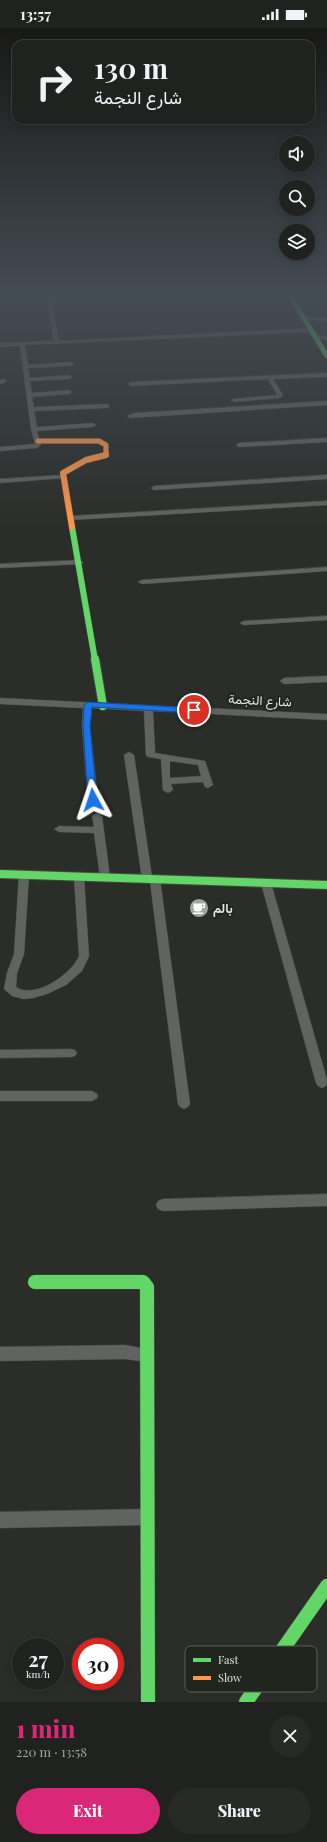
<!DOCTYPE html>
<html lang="en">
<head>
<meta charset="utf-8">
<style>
	:root { --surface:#20221f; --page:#282a28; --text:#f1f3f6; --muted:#a2a4a4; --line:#3d3f3d; --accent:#db2777 }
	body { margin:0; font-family:"Playfair Display",Vazirmatn,serif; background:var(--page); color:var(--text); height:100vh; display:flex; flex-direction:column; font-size:15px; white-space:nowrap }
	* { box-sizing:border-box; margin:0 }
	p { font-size:13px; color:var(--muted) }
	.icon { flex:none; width:22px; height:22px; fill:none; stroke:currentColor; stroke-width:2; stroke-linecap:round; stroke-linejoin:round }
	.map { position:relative; height:1674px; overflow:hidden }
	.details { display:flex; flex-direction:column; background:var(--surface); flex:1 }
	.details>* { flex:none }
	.top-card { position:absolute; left:12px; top:12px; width:303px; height:84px; border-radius:12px; box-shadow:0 2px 10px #0003,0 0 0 1px var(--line); background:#20221f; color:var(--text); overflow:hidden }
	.controls { position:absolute; left:279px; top:108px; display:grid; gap:8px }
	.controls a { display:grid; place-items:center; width:36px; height:36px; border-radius:50%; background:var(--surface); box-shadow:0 2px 10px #0003,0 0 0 1px var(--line); font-size:20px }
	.speed { position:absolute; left:12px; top:1610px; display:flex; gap:8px; font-size:20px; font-weight:700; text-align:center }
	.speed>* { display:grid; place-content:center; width:52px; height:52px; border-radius:50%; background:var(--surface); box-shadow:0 2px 10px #0003,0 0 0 1px var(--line); line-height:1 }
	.speed small { font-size:10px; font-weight:400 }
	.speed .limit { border:6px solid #d22; background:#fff; color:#111 }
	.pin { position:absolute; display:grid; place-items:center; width:34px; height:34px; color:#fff; margin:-17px; border:2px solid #fff; border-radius:50%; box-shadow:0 1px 4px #0007 }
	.me { position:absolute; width:44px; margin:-22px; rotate:355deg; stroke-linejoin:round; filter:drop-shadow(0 0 3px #0008) }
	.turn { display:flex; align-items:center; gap:14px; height:84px; padding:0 16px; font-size:18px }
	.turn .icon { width:52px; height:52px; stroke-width:2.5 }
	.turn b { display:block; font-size:28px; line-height:34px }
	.round { display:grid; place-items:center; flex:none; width:42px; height:42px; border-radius:21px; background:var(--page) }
	.headline { display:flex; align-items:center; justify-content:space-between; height:68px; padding:0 16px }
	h1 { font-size:24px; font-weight:800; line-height:30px; color:var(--accent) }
	.cta { display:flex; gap:8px; margin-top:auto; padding:8px 16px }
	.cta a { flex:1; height:46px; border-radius:24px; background:var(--accent); color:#fff; font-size:16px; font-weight:800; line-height:46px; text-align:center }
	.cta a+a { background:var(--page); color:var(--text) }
	.status { display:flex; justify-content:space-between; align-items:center; height:28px; padding:0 20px; background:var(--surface); direction:ltr }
	.status svg { height:11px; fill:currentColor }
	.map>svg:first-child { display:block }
</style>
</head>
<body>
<div class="status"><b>13:57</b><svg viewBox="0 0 49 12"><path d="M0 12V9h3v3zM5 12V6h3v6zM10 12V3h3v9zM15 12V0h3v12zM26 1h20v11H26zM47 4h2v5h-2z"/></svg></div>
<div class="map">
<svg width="327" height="1674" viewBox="0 0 327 1674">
	<rect width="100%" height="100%" fill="#2b2d29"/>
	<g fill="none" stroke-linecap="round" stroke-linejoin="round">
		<defs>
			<g id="street">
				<polygon points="28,266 65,266 51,268 59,313 310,300 313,302 310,304 25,317 28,337 71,334 74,336 71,338 28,340 30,350 69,347 72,349 69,351 30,353 32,365 69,362 72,364 69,366 32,369 34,379 107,376 110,378 107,380 34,383 37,399 93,395 96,397 93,399 37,403 41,417 37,420 0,423 0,419 35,416 31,401 20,318 0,319 0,315 54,313 46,268 0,270 0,268"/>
				<polygon points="304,289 327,289 327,293 302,292"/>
				<polygon points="315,307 327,308 327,312 313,310 313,308"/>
				<polygon points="327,345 327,349 273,351 283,367 280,370 234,374 231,372 232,371 277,367 268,351 131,358 128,356 131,354"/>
				<polygon points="4,351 6,352 6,354 0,356 0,352"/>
				<polygon points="327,373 327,377 130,390 127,388 134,385"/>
				<polygon points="327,410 327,414 239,419 236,417 239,415"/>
				<polygon points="63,447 66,449 65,450 0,455 0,451"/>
				<polygon points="327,447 327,451 154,462 151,460 154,458"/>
				<polygon points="327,473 327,477 71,492 68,490 71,488"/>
				<polygon points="79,532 83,534 82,536 0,540 0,536"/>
				<polygon points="327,539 327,543 142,556 138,554 142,552"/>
				<polygon points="327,588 327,592 244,597 240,595 244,593"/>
				<polygon points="327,648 327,654 284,656 280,653 284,650"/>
				<path d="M0,670L327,686V692L153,683L155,725L205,733L213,757L208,760L205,759L203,754L171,756L173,762L168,765L163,762L161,731L148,729L146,727L144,683L92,680L90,698L98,772L93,775L88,772L82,698L83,680L0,676ZM170,733L198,737L201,748L170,750Z"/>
				<polygon points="129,724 134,727 152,849 159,849 160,851 190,1076 188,1079 184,1081 180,1079 178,1076 150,853 143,853 142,851 124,727"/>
				<polygon points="97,785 102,788 110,849 105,852 100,849 94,805 59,804 54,801 59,798 94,799 92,788"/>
				<path d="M24,844L29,847L24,926L17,945L16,959C34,972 72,946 79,928L74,849L79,846L84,849L89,928L82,943L66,957L47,966L33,970L24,971L12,968L4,961L7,945L14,926L19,847Z"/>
				<polygon points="266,852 271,855 327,1052 326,1058 322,1060 318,1058 316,1055 261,855"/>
				<polygon points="71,1021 75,1022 77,1025 75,1028 71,1029 0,1030 0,1022"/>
				<polygon points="0,1063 92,1063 96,1065 98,1068 96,1071 92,1073 0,1073"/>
				<polygon points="327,1166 327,1178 163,1183 158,1181 156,1177 158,1173 163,1171"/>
				<polygon points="125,1317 152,1322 154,1327 152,1332 147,1334 125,1331 0,1333 0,1319"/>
				<polygon points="146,1481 152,1483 154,1489 152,1495 146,1497 0,1500 0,1484"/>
			</g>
			<polyline id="fast-far3" points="289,266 327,328"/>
			<polyline id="fast-far2" points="72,499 95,632"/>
			<g id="fast-far1">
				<polyline points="95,631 103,678"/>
				<polyline points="0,846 327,857"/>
			</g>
			<g id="fast">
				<polyline points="35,1254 143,1254 147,1259 148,1674"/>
				<polyline points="246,1674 327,1558"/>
			</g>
			<polyline id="slow-far1" points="38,413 99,413 106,417 106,427"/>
			<polyline id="slow" points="72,499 63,445 86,432 106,427 106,426"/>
		</defs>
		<!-- street casing -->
		<use href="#street" stroke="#454843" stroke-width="1"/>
		<!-- fast-far3 casing -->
		<use href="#fast-far3" stroke="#454843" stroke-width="5.5"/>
		<!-- fast-far2 casing -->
		<use href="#fast-far2" stroke="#454843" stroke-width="7"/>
		<!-- fast-far1 casing -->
		<use href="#fast-far1" stroke="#454843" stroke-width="10"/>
		<!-- fast casing -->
		<use href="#fast" stroke="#454843" stroke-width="15"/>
		<!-- slow-far1 casing -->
		<use href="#slow-far1" stroke="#454843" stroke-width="5.5"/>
		<!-- slow casing -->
		<use href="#slow" stroke="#454843" stroke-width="7"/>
		<!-- street -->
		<use href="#street" fill="#616360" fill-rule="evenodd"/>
		<!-- fast-far3 -->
		<use href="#fast-far3" stroke="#63d668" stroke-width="5"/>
		<!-- fast-far2 -->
		<use href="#fast-far2" stroke="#63d668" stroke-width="6"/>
		<!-- fast-far1 -->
		<use href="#fast-far1" stroke="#63d668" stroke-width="8"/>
		<!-- fast -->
		<use href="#fast" stroke="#63d668" stroke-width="14"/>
		<!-- slow-far1 -->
		<use href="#slow-far1" stroke="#ff974d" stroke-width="5"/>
		<!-- slow -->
		<use href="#slow" stroke="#ff974d" stroke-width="6"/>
	</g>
	<!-- sky -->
	<linearGradient id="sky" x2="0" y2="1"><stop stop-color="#181917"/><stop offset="0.53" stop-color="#444c54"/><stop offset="1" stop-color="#444c54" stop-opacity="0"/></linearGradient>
	<rect width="327" height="501" fill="url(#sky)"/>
	<!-- route -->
	<polygon fill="#1a73e8" stroke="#114b97" points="88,674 194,680 198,682 194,685 92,679 90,698 97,772 93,775 88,772 83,698 84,677"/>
	<!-- icons -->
	<defs>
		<symbol id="cafe-disc" viewBox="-11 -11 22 22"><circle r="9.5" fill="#a3a5a1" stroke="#20251e"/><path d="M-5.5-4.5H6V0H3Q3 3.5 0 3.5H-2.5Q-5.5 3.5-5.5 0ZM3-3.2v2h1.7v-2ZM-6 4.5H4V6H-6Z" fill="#fff"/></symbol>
	</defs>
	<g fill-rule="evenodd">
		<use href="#cafe-disc" x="188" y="869" width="22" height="22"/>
	</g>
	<g text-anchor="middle" stroke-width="4" stroke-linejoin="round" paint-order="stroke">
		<!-- street labels -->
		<g font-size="13" fill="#e3e6e1" stroke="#20251e">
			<text transform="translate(260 672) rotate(3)" y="5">شارع النجمة</text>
		</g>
		<!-- poi labels -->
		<g font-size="13" font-weight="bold" fill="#e3e6e1" stroke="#20251e" text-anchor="start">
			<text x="213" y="885">بالم</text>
		</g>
	</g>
	<!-- legend -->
	<rect x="185" y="1618" width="132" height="46" rx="6" fill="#20251e" stroke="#5a5f58" stroke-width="1"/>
	<rect x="193" y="1630" width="18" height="4" fill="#63d668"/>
	<rect x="193" y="1648" width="18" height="4" fill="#ff974d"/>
	<g font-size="11" fill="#e3e6e1">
		<text x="218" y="1636">Fast</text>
		<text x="218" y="1654">Slow</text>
	</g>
</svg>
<div class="controls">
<a><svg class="icon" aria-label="sound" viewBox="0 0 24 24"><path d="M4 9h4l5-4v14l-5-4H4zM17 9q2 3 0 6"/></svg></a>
<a><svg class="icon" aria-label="search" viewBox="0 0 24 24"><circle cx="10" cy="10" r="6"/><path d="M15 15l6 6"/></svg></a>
<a><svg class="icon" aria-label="layers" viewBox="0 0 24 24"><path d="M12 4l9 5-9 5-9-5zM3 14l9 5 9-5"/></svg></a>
</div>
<div class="speed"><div>27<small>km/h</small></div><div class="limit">30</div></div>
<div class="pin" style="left:194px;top:682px;background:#d93025"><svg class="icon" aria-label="arrive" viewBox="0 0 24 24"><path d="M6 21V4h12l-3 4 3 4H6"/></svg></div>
<svg class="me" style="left:93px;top:772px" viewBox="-20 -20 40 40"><path d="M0-17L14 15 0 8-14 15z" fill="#1a73e8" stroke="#fff" stroke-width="4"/></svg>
<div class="top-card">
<div class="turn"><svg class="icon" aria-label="right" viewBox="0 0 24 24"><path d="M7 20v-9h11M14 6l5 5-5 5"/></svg><div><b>130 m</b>شارع النجمة</div></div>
</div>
</div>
<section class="details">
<div class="headline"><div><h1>1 min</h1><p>220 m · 13:58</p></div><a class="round"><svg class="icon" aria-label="close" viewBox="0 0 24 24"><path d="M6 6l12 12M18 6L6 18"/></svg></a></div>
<div class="cta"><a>Exit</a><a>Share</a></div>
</section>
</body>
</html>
